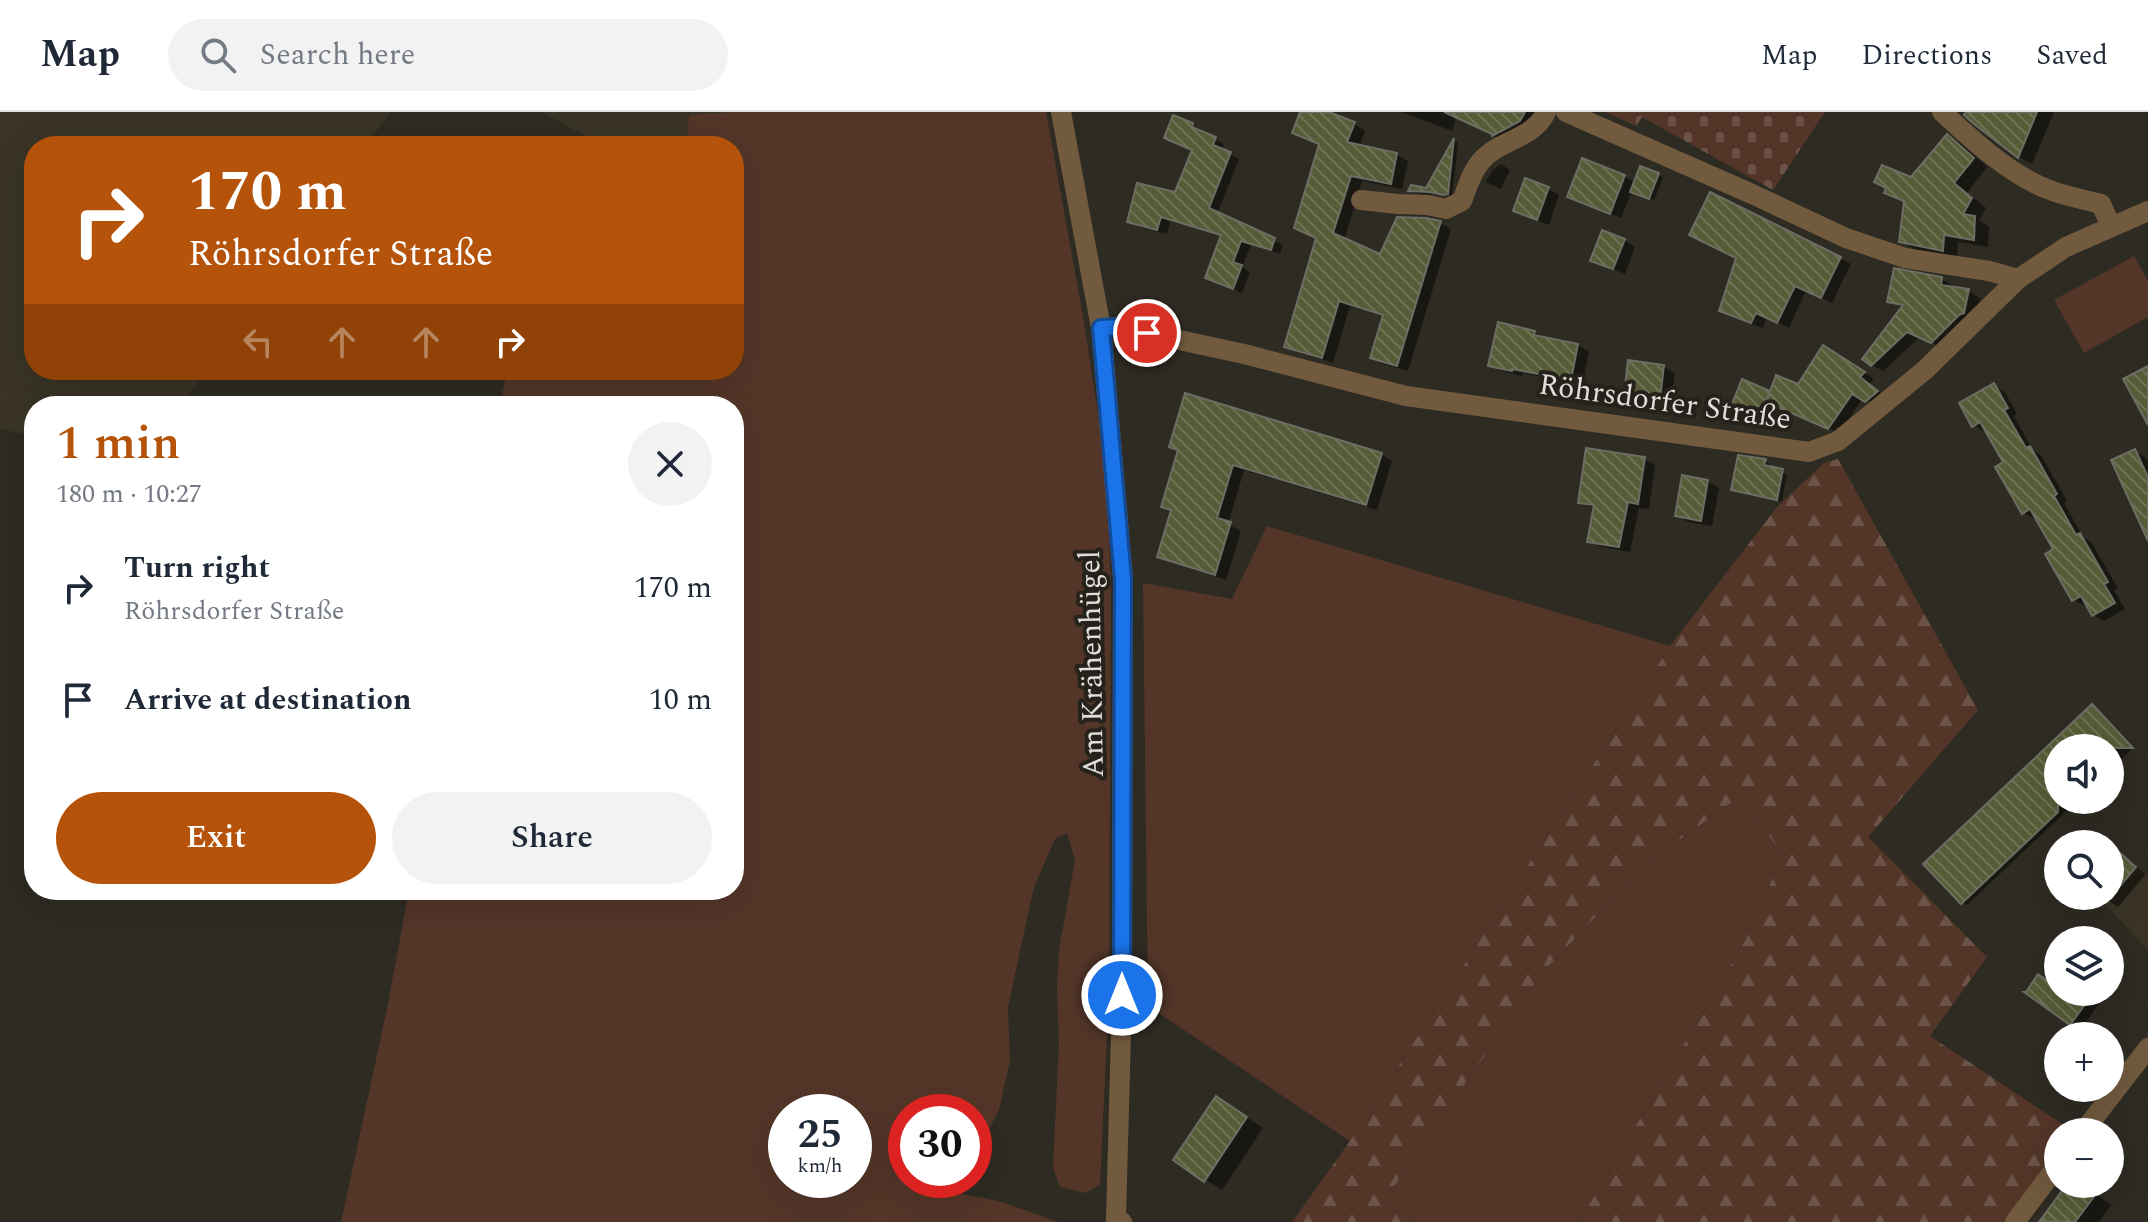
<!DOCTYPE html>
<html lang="en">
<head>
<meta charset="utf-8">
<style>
	:root { --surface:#fff; --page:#f2f2f3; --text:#1f2937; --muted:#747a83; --line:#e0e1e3; --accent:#b45309 }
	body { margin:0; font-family:Spectral,serif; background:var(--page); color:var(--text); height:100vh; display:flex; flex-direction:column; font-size:30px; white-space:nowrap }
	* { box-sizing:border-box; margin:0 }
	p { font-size:26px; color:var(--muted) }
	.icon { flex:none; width:44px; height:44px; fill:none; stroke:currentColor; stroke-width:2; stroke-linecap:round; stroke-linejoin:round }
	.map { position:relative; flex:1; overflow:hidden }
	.details { position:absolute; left:24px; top:284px; width:720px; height:504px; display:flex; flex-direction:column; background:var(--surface); border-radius:32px; box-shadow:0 8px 32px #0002 }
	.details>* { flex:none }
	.banner { position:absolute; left:24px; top:24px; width:720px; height:244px; border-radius:32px; box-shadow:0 8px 32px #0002; background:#b45309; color:#fff; overflow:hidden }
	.fabs { position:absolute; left:2044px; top:622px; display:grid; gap:16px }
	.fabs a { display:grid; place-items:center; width:80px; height:80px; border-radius:50%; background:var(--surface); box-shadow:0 8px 32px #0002; font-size:40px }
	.speed { position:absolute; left:768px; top:982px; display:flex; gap:16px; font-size:40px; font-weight:700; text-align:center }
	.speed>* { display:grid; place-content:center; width:104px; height:104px; border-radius:50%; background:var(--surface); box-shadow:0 8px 32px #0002; line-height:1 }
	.speed small { font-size:20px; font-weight:400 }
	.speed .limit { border:12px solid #d22; background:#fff; color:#111 }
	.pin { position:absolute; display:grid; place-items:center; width:68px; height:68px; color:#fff; margin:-34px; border:4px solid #fff; border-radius:50%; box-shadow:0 2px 8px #0007 }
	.me { position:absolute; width:88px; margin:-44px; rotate:0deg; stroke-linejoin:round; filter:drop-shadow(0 0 6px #0008) }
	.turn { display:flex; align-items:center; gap:28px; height:168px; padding:0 32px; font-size:36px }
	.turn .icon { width:104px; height:104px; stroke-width:2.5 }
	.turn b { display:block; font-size:56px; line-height:68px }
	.lanes { display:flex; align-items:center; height:76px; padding:0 32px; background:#0003; justify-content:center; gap:40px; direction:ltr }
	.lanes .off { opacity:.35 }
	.round { display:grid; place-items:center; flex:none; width:84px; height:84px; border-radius:42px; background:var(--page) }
	.head { display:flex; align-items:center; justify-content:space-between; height:136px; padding:0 32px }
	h1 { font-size:48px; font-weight:600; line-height:60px; color:var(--accent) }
	.cta { display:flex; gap:16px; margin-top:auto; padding:16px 32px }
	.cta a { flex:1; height:92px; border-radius:48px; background:var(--accent); color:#fff; font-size:32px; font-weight:600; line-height:92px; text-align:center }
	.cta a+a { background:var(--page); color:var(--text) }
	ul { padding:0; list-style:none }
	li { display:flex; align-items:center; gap:24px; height:112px; padding:0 32px }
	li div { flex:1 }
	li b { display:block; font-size:30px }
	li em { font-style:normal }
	header { display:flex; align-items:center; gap:48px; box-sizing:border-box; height:112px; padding:0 40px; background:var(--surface); border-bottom:2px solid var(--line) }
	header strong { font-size:38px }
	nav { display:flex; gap:44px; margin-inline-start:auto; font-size:28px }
	.search { width:560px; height:72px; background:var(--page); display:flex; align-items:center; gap:20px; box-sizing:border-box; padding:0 28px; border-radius:44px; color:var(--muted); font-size:30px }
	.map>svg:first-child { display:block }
</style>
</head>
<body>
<header>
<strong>Map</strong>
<div class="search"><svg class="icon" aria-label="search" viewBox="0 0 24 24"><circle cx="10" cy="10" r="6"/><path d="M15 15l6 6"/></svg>Search here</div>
<nav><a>Map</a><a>Directions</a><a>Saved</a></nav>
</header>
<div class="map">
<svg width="2148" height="1110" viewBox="0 0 2148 1110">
	<defs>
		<pattern id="forest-firs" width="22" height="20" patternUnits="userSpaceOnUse" patternTransform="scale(2)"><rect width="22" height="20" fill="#533628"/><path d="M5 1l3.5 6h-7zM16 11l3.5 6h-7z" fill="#6b5347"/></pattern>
		<pattern id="cemetery-stones" width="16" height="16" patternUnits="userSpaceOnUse" patternTransform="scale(2)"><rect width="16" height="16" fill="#533628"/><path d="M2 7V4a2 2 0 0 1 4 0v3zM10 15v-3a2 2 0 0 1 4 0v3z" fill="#6b5347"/></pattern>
		<pattern id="building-back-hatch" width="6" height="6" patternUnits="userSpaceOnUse" patternTransform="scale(2)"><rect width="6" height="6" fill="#575b37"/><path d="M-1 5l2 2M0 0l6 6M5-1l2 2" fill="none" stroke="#6f7253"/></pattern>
	</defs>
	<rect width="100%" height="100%" fill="#2e2b23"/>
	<!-- built -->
	<g fill="#393426">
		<polygon points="0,0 390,0 366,34 34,34 34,258 207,258 181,294 34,294 34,324 0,317"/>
		<polygon points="541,0 734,0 734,1 690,3 687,34 631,34 584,23"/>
		<polygon points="2111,731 2148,762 2148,838 2097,784 2110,784"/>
	</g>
	<!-- green -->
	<g fill="#533628" fill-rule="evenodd">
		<path d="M734,0H1046L1084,210L1105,348L1111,470L1109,880L1100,1073L1085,1081L1060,1075L1053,1056L1059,931L1057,876L1059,838L1075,748L1067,721L1055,727L1034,775L1008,895L1010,949L999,998L982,1031L974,1043V1000H906V1068H928L926,1074L1002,1090L1059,1110H341L388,892L409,778H734V294H500L507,258H734V34H687L689,3ZM786,1000H854V1068H786Z"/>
		<polygon points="584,23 631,34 581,34"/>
		<polygon points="2134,144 2148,169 2148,205 2084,241 2054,188"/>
		<polygon points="1267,414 1670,534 1350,1029 1148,894 1143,471 1232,487"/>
		<polygon points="1738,686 1783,742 1746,827 1579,1110 1412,1110 1384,1089 1541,862 1648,750"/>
	</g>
	<!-- forest -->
	<polygon fill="url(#forest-firs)" points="1838,347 1978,598 1868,725 1987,845 1930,924 2071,1018 2069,1020 2058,1020 2058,1035 2005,1110 1579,1110 1746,827 1783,742 1738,686 1648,750 1541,862 1384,1089 1412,1110 1292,1110 1350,1029 1670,534 1777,395 1824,351"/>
	<!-- cemetery -->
	<polygon fill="url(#cemetery-stones)" points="1606,0 1825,0 1773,78 1642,5 1636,14"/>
	<!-- shadow -->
	<g fill="#0007">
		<polygon points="1302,0 1324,0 1354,12 1365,19 1359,35 1397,43 1408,49 1402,77 1362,69 1344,128 1381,145 1440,111 1451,117 1408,259 1383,252 1372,245 1385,205 1350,194 1333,251 1297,240 1286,234 1318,126 1321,33 1294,20"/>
		<polygon points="1402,0 1536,0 1538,1 1504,29 1456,5 1452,19"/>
		<polygon points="1969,0 2054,0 2032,52 2019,45 1967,2"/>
		<polygon points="1174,5 1192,13 1201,18 1200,21 1224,32 1222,38 1239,47 1217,102 1283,133 1280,142 1251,133 1242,155 1250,160 1242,181 1216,170 1223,124 1170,109 1167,122 1139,115 1130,109 1176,83 1194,38"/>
		<polygon points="1948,25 1962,33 1987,55 1967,81 1986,96 1979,108 1989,115 1988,135 1958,130 1957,146 1916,138 1901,129 1906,91 1886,80 1912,68"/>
		<polygon points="1455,29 1458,31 1452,84 1415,81 1411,79 1427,78"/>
		<polygon points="1501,52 1510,58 1501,77 1486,70 1492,59"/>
		<polygon points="1658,63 1663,66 1654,88 1632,79 1621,106 1580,90 1624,64 1636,71"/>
		<polygon points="1548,77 1559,83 1549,113 1526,105 1516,98"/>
		<polygon points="1624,128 1635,135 1625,162 1592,148"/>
		<polygon points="1738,146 1840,146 1851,152 1832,191 1806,178 1789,216 1767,205 1763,216 1732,205 1721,199"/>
		<polygon points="1941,167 1952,173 1952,176 1969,179 1980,186 1975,207 1943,236 1920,225 1883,259 1872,253 1865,246 1904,196 1889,189"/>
		<polygon points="1534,220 1545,227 1578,233 1589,240 1582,273 1523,261 1523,264 1502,259 1491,253"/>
		<polygon points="1834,242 1874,267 1869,272 1887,286 1877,294 1863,286 1839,321 1775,293 1769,307 1743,296 1743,270 1771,282 1799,275"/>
		<polygon points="1664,255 1675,261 1670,293 1637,289 1626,283"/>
		<polygon points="1994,274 2005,280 2017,302 2014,304 2033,338 2041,343 2067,389 2064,391 2083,425 2091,430 2118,476 2114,478 2125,497 2104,509 2093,503 2088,492 2085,494 2074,488 2056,438 2037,405 2034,407 2023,400 2006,351 1987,318 1985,320 1973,313"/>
		<polygon points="1180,339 1381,342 1392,349 1377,398 1244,358 1228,412 1241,419 1226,468 1170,450 1159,444 1172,400 1163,394"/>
		<polygon points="2135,339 2146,346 2148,350 2148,418"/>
		<polygon points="1644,347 1655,353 1649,397 1639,396 1630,440 1601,435 1590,428 1595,397 1580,390"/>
		<polygon points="1765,349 1770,352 1769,356 1787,362 1782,389 1738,380 1733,377"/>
		<polygon points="1708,370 1719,376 1712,414 1688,410 1677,403"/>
		<polygon points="2092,594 2133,636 2110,658 2110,636 2058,636 2058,688 2078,688 1967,793 1962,790 1926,752"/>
		<polygon points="2112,736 2123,742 2146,762 2118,795 2101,784 2110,784 2110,738"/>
		<polygon points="2058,877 2058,880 2107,880 2081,917 2028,881"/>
		<polygon points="1233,996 1263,1016 1222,1078 1176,1048"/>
		<polygon points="2069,1072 2081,1072 2111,1093 2099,1110 2041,1110"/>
	</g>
	<!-- building -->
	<g fill="url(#building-back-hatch)" stroke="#6c6e64" stroke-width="2">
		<polygon points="1300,0 1329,0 1355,10 1347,30 1397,41 1391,72 1351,64 1333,121 1380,142 1397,105 1426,106 1441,109 1397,254 1370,246 1383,203 1339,189 1322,246 1284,235 1316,126 1294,116 1319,32 1292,21"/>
		<polygon points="1444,0 1525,0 1520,9 1492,24 1492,22"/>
		<polygon points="1966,0 2037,0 2018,46 1974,12 1964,3"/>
		<polygon points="1173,3 1193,11 1192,15 1216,25 1213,33 1231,40 1209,96 1275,126 1271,138 1241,129 1233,150 1242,153 1233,177 1205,166 1221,123 1161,105 1157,118 1127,110 1137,71 1175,80 1192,38 1164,26"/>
		<polygon points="1947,22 1974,46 1954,71 1972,86 1963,102 1975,104 1974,128 1944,123 1943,139 1899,130 1904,89 1884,81 1886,76 1874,70 1882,53 1911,65"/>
		<polygon points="1454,26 1448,82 1444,83 1429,80 1408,79 1411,73 1426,76"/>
		<polygon points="1582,46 1625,63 1610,102 1567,85"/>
		<polygon points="1640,54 1659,61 1649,87 1630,80"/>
		<polygon points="1525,66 1549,75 1537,108 1513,99"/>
		<polygon points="1710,80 1841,145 1821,186 1795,174 1777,211 1756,201 1751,211 1719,199 1736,146 1689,123"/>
		<polygon points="1602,118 1625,127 1613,157 1590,149"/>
		<polygon points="1894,156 1942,165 1941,173 1969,177 1964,201 1959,203 1931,231 1907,220 1871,254 1862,247 1903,193 1887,190"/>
		<polygon points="1498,210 1535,219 1534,223 1578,232 1571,268 1512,257 1512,259 1488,254"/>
		<polygon points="1823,233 1865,260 1860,265 1878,279 1865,290 1852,282 1828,317 1766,290 1776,263 1798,272"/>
		<polygon points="1628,248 1664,253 1660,288 1624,284"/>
		<polygon points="2148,254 2148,313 2123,267"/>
		<polygon points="1742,267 1770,279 1760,304 1732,292"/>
		<polygon points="1994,271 2008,296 2004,298 2026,336 2030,334 2057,382 2054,384 2076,423 2080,421 2108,470 2104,472 2115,491 2092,504 2081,484 2072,489 2045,442 2053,437 2030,397 2022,402 1995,355 2003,350 1980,310 1972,315 1959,291"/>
		<polygon points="1185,281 1382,341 1366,393 1233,353 1217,406 1231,410 1215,463 1157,445 1171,398 1161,395 1178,338 1169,335"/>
		<polygon points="1586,336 1645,345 1638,392 1628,390 1619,435 1587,430 1594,393 1578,391"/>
		<polygon points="2135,337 2148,365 2148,429 2111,348"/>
		<polygon points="1738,343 1766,347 1764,353 1783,357 1777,388 1731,378"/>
		<polygon points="1682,363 1708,368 1701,409 1675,404"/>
		<polygon points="2092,592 2133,636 2058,636 2058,700 1961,792 1923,752"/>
		<polygon points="2110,732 2136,755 2110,786"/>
		<polygon points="2038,862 2058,876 2058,880 2094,880 2070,913 2024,880 2026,880"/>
		<polygon points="1216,984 1247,1005 1204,1070 1173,1048"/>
		<polygon points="2067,1072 2082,1072 2096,1082 2075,1110 2039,1110"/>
	</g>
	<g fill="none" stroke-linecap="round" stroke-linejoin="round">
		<!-- minor -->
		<g stroke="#725a3e" stroke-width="20">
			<path d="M1942,0C1971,27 2009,62 2047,77C2064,84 2083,87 2101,92L2111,114"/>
			<path d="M1361,88L1398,92L1428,93L1446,97L1462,89C1467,76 1472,59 1481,49C1500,27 1534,27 1546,0"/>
			<polyline points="1101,216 1123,467 1122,883 1116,1107 1122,1110"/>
			<polyline points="2083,1020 2148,936"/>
			<polyline points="2015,1110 2058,1053"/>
		</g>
		<!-- tertiary -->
		<g stroke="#725a3e" stroke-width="20">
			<polyline points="1061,0 1101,216 1119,215 1244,242 1406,284 1809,340 1838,329 1925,258 2018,167 2066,135 2148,99"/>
			<polyline points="1566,0 1752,82 1846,126 1905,146 1989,159 2018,167"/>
		</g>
	</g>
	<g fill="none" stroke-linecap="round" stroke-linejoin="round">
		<defs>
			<polyline id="route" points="1122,883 1123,467 1101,216 1119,215 1147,221"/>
		</defs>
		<!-- route casing -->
		<use href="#route" stroke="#114b97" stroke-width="20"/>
		<!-- route -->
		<use href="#route" stroke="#1a73e8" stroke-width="14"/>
	</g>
	<g text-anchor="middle" stroke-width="8" stroke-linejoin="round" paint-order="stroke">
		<!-- street labels -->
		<g font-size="30" fill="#e0ded9" stroke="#24221a">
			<text transform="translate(1665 289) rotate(8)" y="10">Röhrsdorfer Straße</text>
			<text transform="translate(1091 552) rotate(-91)" y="10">Am Krähenhügel</text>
		</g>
	</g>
</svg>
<div class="fabs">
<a><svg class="icon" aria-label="sound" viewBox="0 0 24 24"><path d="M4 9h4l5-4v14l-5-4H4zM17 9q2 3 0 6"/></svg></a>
<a><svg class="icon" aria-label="search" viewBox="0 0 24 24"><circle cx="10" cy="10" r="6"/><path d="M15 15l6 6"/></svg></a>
<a><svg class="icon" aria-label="layers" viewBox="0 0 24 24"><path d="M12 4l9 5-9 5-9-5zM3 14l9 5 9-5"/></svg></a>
<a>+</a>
<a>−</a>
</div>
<div class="speed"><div>25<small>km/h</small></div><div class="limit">30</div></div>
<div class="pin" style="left:1147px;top:221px;background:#d93025"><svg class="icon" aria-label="arrive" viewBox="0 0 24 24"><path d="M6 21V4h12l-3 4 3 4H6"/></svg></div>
<svg class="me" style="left:1122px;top:883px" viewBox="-20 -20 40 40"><circle r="17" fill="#1a73e8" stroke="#fff" stroke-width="3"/><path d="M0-11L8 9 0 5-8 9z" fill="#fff"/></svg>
<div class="banner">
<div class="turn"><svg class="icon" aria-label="right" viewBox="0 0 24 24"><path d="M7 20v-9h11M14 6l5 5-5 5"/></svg><div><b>170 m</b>Röhrsdorfer Straße</div></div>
<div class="lanes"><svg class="icon off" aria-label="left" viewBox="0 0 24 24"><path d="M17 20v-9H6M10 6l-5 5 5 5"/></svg><svg class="icon off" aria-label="ahead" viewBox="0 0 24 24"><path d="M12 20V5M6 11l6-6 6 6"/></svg><svg class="icon off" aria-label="ahead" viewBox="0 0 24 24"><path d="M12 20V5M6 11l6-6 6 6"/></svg><svg class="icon" aria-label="right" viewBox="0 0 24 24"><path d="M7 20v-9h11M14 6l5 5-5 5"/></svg></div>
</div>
<section class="details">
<div class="head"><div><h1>1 min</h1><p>180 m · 10:27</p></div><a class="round"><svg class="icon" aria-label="close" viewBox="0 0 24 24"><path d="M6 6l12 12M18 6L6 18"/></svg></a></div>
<ul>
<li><svg class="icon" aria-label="right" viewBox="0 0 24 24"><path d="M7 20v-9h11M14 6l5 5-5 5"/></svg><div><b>Turn right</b><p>Röhrsdorfer Straße</p></div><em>170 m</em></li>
<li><svg class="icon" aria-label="arrive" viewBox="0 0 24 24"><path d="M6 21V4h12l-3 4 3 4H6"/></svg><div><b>Arrive at destination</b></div><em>10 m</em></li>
</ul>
<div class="cta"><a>Exit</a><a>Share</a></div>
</section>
</div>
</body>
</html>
